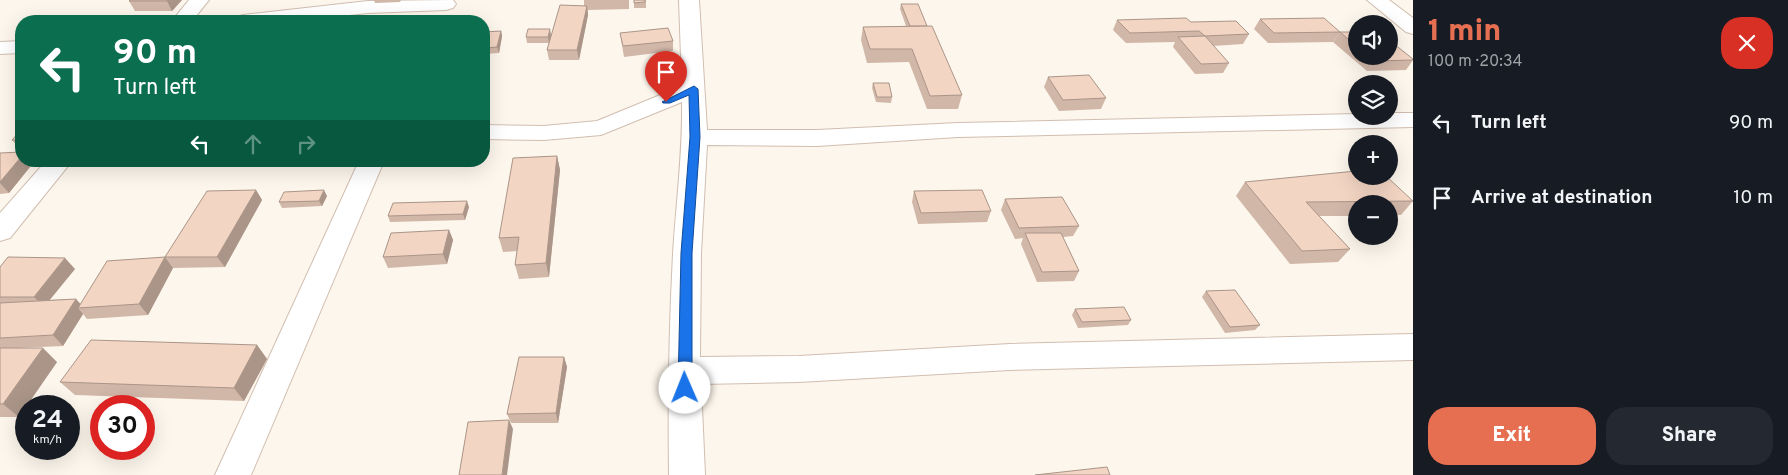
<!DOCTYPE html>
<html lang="en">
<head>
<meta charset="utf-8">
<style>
	:root { --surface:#171b24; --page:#242831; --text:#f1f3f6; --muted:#9ea1a6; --accent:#e76f51 }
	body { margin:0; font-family:Overpass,sans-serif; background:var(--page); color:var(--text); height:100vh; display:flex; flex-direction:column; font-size:19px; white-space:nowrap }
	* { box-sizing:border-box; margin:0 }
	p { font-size:16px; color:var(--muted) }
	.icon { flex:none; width:28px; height:28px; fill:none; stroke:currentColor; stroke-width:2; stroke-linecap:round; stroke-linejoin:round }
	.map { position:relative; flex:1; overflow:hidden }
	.sheet { display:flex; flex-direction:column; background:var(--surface); width:375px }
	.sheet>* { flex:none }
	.guide { position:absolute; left:15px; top:15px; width:475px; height:152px; border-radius:20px; box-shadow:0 5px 20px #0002; background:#0b6e4f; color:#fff; overflow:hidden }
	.tools { position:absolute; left:1348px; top:15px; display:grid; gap:10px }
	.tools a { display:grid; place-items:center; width:50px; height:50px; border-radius:50%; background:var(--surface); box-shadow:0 5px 20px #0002; font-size:25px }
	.speed { position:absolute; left:15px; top:395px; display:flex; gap:10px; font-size:25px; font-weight:700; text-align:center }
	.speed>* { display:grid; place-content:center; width:65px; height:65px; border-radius:50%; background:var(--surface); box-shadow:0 5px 20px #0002; line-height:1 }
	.speed small { font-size:12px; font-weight:400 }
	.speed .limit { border:8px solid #d22; background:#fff; color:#111 }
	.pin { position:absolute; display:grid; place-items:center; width:42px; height:42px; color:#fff; margin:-51px -21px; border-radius:50% 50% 50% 0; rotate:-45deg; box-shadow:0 0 5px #0007 }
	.pin .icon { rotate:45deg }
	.me { position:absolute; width:55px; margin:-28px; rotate:359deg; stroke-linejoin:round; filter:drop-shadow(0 0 4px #0008) }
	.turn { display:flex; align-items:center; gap:18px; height:105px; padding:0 15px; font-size:22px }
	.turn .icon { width:65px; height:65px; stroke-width:2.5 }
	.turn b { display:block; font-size:35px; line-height:42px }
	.lanes { display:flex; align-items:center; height:48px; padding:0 15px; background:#0003; justify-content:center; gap:25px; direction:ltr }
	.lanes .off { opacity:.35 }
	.round { display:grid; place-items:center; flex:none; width:52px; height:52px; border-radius:20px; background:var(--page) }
	.overview { display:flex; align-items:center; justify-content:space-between; height:85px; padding:0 15px }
	h1 { font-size:30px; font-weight:800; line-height:38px; color:var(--accent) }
	.cta { display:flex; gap:10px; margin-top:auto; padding:10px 15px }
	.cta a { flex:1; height:58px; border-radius:20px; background:var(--accent); color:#fff; font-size:20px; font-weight:800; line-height:58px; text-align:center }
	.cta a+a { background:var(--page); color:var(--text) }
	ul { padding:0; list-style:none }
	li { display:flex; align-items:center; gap:15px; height:75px; padding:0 15px }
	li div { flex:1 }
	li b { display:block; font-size:19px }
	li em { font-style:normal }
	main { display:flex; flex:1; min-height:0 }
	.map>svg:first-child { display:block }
</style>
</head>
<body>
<main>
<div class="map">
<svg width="1413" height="475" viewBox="0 0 1413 475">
	<rect width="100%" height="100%" fill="#fdf6ec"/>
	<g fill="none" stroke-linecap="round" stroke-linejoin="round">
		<defs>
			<g id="minor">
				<polygon points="189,0 209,0 192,21 172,21"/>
				<polygon points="453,0 456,4 453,8 446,10 368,13 294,21 233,21 236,17 243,15 368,1"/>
				<path d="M679,0H699L707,130H817L958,123L1356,114V116H1389V113H1413V127L958,137L817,146L707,145L701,253L700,357L799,356L1010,344L1413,334V360L1010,370L799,382L701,384L705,475H669C668,401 669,328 673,254C676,203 683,153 682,102L601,135L544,140L484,139V125L544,126L597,121L682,86Z"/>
				<polygon points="1367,0 1389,0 1413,18 1413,34 1406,32"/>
				<polygon points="21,41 21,53 0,54 0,42"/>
				<polygon points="46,161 72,161 10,238 0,241 0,213"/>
				<polygon points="359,161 384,161 251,475 215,475"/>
			</g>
		</defs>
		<!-- minor casing -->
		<use href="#minor" stroke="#d1beb0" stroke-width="2"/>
		<!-- minor -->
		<use href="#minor" fill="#fff" fill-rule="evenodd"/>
	</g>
	<!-- wall -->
	<g fill="#d1b7a8">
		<polygon points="182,0 172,11 135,11 129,1"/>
		<polygon points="374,0 401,0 400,2 375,3"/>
		<polygon points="584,0 629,0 629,9 588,10 588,15 579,60 549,60 547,50 549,43 527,43 526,37 551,35 584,6"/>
		<rect x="634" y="0" width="12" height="8"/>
		<polygon points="901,4 927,26 962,95 958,109 927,109 909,62 867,63 861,40 863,27 906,26 900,9"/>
		<polygon points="1260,19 1340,32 1333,42 1268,43 1254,29"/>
		<polygon points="1117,20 1191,22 1249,34 1243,44 1213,46 1229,63 1223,73 1195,74 1173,47 1175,42 1126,43 1113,30"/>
		<polygon points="501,31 502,36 499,53 484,54 484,32"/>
		<polygon points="1340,32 1356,32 1356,56 1389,56 1413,59 1413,60 1406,70 1367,71 1333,42"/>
		<polygon points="620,33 673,41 673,51 624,57"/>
		<polygon points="1048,77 1106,98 1101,109 1059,111 1044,87"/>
		<polygon points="873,83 892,97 891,103 876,102 872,88"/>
		<polygon points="21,130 21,145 17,146 12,140"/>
		<polygon points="0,153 21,161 34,162 9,193 0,194"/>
		<polygon points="557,156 560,170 549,277 519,279 515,265 517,251 503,252 499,238"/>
		<polygon points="1245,182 1413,201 1401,215 1389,215 1389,204 1356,204 1356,216 1319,216 1350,249 1338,262 1290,264 1236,196"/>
		<polygon points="256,190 262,200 225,267 173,268 165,257"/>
		<polygon points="914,191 991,211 987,222 918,224 912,202"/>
		<polygon points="327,196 322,206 282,208 279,202"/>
		<polygon points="1005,199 1079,226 1073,236 1063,237 1079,271 1074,281 1037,282 1021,244 1023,238 1015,239 1001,210"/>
		<polygon points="469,207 465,220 390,222 388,216"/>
		<polygon points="449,230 453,240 447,264 388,268 383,257"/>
		<polygon points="165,257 173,268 148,315 87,319 83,314 63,346 16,348 57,362 19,417 0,417 0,267 75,269 49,300 76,299 80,304"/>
		<polygon points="1206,291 1260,325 1255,330 1225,333 1202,297"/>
		<polygon points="1075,309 1131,320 1128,325 1078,328 1072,315"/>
		<polygon points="257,345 267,359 244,401 75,395 60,382"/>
		<polygon points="564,357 567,367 558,423 511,423 507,414"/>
	</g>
	<!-- shaded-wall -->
	<g fill="#aa9588">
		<polygon points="167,0 182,0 172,11 167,1"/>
		<polygon points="587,6 588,15 579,60 577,50"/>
		<polygon points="550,29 551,35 549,43 548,37"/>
		<polygon points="501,31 502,36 499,53 497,47"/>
		<polygon points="557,156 560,170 549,277 546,263"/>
		<polygon points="21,157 21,161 34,162 9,193 0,183 0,182"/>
		<polygon points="256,190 262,200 225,267 217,257"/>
		<polygon points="324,190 327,196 322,206 319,201"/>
		<polygon points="467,201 469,207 465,220 463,214"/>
		<polygon points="449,230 453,240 447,264 443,254"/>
		<polygon points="165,257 173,268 148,315 139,304"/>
		<polygon points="65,258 75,269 44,307 34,297"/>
		<polygon points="76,299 84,308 78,308 83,314 63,346 53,335"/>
		<polygon points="257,345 267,359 244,401 234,388"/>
		<polygon points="43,348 57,362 19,417 3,404"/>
		<polygon points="564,357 567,367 558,423 556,413"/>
		<polygon points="509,420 513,429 507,475 502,475"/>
	</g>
	<!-- building -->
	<g fill="#f3d5c3" stroke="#aa9588">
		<polygon points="131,0 167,0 167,1 129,1"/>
		<polygon points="634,0 645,0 645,2 634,3"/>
		<polygon points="901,4 918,4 927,26 910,26"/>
		<polygon points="560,5 587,6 577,50 547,50"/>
		<polygon points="1186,18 1191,22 1236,21 1249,34 1205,36 1229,63 1201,64 1178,37 1205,36 1199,31 1130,33 1117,20"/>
		<polygon points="1324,18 1340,32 1274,33 1260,19"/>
		<polygon points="316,19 314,21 282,21 282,20"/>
		<polygon points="932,26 962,95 930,96 912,49 870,49 863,27"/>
		<polygon points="668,28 673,41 623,46 620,33"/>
		<polygon points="528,29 550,29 548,37 526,37"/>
		<polygon points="501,31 497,47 484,48 484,32"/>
		<polygon points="1340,32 1356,32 1356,46"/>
		<polygon points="1389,40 1413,59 1413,60 1375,61 1369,56 1389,56"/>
		<polygon points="1089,75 1106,98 1063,100 1048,77"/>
		<polygon points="873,83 889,83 892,97 877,97"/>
		<polygon points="21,130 21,140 12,140"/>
		<polygon points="21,152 21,157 0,182 0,153"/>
		<polygon points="557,156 546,263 515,265 519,237 499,238 513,158"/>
		<polygon points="1356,171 1356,176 1386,176 1413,201 1306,202 1350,249 1302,251 1245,182"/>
		<polygon points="256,190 217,257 165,257 207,191"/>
		<polygon points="324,190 319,201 279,202 284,192"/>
		<polygon points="982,190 991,211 921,213 914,191"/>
		<polygon points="1062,197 1079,226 1019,228 1005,199"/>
		<polygon points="467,201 463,214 388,216 393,203"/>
		<polygon points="449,230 443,254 383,257 391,233"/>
		<polygon points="1025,233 1061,233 1079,271 1042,272"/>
		<polygon points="8,257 65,258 34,297 0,297 0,267"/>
		<polygon points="165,257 139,304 78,308 107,261"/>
		<polygon points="1235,290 1260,325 1230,327 1206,291"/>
		<polygon points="76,299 53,335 0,338 0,303"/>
		<polygon points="1124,307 1131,320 1082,322 1075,309"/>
		<polygon points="91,340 257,345 234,388 60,382"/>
		<polygon points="0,348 43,348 3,404 0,404"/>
		<polygon points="519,357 564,357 556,413 507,414"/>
		<polygon points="509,420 502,475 459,475 468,422"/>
		<polygon points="1107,467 1110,475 1035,475"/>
	</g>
	<!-- route -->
	<polygon fill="#1a73e8" stroke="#114b97" points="694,86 698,89 700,137 692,253 692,388 690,392 685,394 680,392 678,388 681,253 690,137 689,95 670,103 663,103 662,102"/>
</svg>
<div class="tools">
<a><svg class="icon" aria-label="sound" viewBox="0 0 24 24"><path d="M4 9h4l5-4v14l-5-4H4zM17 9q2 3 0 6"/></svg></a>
<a><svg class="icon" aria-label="layers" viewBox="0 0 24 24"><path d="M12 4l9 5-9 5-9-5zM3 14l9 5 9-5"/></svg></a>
<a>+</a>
<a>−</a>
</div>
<div class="speed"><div>24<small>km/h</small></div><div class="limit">30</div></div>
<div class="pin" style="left:666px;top:102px;background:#d93025"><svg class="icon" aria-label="arrive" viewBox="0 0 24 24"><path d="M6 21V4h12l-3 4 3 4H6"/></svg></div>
<svg class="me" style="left:685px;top:388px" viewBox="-20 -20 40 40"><circle r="19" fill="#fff"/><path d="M0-13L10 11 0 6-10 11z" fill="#1a73e8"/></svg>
<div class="guide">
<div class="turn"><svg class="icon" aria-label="left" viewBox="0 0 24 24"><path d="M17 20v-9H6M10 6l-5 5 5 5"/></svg><div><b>90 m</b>Turn left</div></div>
<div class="lanes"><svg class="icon" aria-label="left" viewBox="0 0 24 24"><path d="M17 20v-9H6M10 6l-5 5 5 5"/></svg><svg class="icon off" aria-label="ahead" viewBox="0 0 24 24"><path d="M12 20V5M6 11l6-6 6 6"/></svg><svg class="icon off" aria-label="right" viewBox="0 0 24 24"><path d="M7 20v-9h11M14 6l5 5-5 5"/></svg></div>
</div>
</div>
<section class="sheet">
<div class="overview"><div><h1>1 min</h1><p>100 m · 20:34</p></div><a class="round" style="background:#d93025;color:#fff"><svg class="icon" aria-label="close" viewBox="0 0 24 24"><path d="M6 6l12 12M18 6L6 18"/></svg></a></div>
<ul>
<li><svg class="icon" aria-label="left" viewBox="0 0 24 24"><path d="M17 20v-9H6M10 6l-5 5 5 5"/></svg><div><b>Turn left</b></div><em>90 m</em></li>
<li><svg class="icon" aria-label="arrive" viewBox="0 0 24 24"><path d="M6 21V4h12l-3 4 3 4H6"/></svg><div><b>Arrive at destination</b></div><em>10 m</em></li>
</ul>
<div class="cta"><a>Exit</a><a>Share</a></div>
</section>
</main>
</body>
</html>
